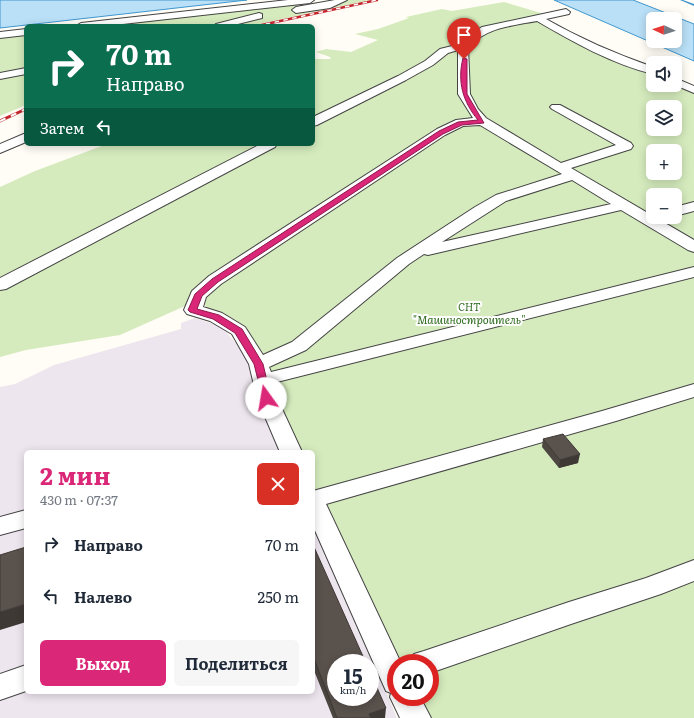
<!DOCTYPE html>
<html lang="ru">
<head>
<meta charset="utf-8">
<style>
	:root { --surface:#fff; --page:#f6f6f7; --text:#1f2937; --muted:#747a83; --accent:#db2777 }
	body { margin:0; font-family:Literata,serif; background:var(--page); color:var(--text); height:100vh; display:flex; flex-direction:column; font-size:15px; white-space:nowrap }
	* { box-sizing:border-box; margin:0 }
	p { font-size:13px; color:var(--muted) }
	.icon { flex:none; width:22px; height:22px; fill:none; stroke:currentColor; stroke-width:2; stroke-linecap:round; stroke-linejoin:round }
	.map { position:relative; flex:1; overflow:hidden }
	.panel { position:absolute; left:24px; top:450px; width:291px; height:244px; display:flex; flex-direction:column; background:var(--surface); border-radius:6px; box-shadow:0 2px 10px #0003 }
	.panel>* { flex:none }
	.hud { position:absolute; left:24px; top:24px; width:291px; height:122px; border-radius:6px; box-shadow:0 2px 10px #0003; background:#0b6e4f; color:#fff; overflow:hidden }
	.needle { width:26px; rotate:273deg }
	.controls { position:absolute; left:646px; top:12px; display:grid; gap:8px }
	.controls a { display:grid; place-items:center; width:36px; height:36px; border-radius:6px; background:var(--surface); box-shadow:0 2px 10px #0003; font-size:20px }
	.speed { position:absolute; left:327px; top:654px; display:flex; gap:8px; font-size:20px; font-weight:700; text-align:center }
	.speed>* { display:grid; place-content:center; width:52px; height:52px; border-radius:50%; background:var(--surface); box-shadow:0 2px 10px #0003; line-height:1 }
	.speed small { font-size:10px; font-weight:400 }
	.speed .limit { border:6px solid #d22; background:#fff; color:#111 }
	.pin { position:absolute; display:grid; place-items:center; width:34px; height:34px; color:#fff; margin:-41px -17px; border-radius:50% 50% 50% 0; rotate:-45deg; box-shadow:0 0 4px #0007 }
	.pin .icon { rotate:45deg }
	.me { position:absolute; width:44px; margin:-22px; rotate:347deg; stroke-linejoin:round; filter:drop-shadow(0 0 3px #0008) }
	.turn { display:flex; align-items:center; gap:14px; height:84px; padding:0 16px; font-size:18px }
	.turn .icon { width:52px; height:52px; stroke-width:2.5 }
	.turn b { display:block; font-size:28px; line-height:34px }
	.then { display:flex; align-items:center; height:38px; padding:0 16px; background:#0003; gap:8px; font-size:15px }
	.round { display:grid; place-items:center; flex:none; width:42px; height:42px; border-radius:6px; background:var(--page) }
	.head { display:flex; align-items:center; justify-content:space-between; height:68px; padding:0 16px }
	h1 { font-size:24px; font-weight:700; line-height:30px; color:var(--accent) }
	.action { display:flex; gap:8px; margin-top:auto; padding:8px 16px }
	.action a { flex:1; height:46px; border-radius:6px; background:var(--accent); color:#fff; font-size:16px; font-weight:700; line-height:46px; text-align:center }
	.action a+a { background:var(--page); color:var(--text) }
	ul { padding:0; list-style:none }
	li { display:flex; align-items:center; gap:12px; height:52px; padding:0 16px }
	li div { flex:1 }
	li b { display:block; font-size:15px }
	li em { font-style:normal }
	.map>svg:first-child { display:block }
</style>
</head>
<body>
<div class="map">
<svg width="694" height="718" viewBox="0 0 694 718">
	<rect width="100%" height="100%" fill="#fffdf5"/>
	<!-- industrial -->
	<path fill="#eee6ef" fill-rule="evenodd" d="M195,318L222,327L256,367L252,377L282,452H26V692H313V523L397,718H0V387L15,384L54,365L181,329V323ZM336,663H370V697H336Z"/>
	<!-- green -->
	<g fill="#d5ebbd" fill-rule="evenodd">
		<polygon points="338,0 370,0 249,26 108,26"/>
		<path d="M504,2L541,13L538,18L632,65L653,74V85H675L694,93V718H427L416,697H430V663H399L313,485V452H298L272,385L265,355L239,324L207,310L204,302L185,306L120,335L26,350L0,357V187L35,171L107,144H313V59H331L330,57L316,52L326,49L351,52L378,40L355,34L378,29L409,18L406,17L442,9L452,11ZM653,107H675V129H653ZM653,151H675V173H653ZM653,195H675V217H653Z"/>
		<polygon points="26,35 26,105 0,116 0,38"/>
	</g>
	<!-- water -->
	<g fill="#b9e0f7" stroke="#3f96cf" fill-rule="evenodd">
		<polygon points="0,0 247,0 0,28"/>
		<path d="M554,0H633L694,24V61ZM653,19H675V41H653Z"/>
	</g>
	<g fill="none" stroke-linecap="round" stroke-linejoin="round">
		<!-- stream -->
		<polygon fill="#3f96cf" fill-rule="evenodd" points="680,0 683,0 694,4 694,6"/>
		<defs>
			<g id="minor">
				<polygon points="288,0 314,0 310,3 105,26 76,26 81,23"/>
				<polygon points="335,0 347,0 330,8 296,13 292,10 296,7"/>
				<path d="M566,9L570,12L569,14L546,19C581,39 616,54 653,67V74C612,64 573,42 537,21C511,26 487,27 468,47L470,94L478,109L486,118L561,163L616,145L552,109L550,107L552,105H560L631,143L633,146L631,149L571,168L694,240V252L688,250L621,210L428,255L424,254L409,264L306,350L269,367L271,372L694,267V277L273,383L277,398L302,452H280L257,398L249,364L232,334L210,321L187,314L184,310L192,291L209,276L437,129L456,120L473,118L458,94V50L448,53L433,65L406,80L317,125L313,126V117L398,76L425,61L440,49L460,44L470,34L482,27ZM480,125L562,174L496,195L475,207L397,258L292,342L263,355L245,327L222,313L203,307L206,297L221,284L445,135L463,126ZM572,180L611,204L442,242L506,201Z"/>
				<polygon points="259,13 262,14 262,18 230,26 214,26 216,24"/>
				<polygon points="26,29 26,35 0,38 0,32"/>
				<polygon points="26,68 26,74 0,79 0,73"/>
				<polygon points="675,78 694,86 694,93 675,85"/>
				<polygon points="26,133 26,142 0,153 0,144"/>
				<polygon points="261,144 277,144 275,147 6,289 0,290 0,278"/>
				<polygon points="694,202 694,211 675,216 675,207"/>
				<polygon points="694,384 694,397 616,421 326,504 401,663 396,663 396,697 420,697 431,718 400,718 390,697 391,693 386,691 313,526 313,491 602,411"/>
				<polygon points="26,510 26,528 0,535 0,517"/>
				<polygon points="694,560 694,581 661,594 571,624 430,673 430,663 410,663 414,654 424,651 569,602 646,578"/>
				<polygon points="26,665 26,691 0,700 0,674"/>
			</g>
		</defs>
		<!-- minor casing -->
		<use href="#minor" stroke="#444" stroke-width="2"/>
		<!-- minor -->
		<use href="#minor" fill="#fff" fill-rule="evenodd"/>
		<defs>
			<polyline id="rail-far1" points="257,26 377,0"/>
			<polyline id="rail" points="0,121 26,109"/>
		</defs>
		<!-- rail-far1 casing -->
		<use href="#rail-far1" stroke="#c4262e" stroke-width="2.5"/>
		<!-- rail casing -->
		<use href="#rail" stroke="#c4262e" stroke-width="3"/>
		<!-- rail-far1 -->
		<use href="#rail-far1" stroke="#fff" stroke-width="1.5" stroke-dasharray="4.5" stroke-linecap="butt"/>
		<!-- rail -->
		<use href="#rail" stroke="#fff" stroke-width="2" stroke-dasharray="6" stroke-linecap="butt"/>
	</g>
	<!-- wall -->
	<g fill="#4d4742">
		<polygon points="543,439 578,463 559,468 542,447"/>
		<polygon points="313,547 385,718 333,718 313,668"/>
	</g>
	<!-- shaded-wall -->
	<g fill="#3f3936">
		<polygon points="580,454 578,463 559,468 560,460"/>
		<polygon points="26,604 26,622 0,630 0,612"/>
		<polygon points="386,708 385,718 369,718 369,714"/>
	</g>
	<!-- building -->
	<g fill="#5a524d" stroke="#3f3936">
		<polygon points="563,434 580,454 560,460 543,439"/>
		<polygon points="26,547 26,604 0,612 0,555"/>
		<polygon points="313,547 314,547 366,663 336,663 336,697 370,697 370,672 386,708 369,714 371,718 337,718 313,656"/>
	</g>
	<!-- route -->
	<path fill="#db2777" stroke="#8e194d" d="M463,58L467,59V94L484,123L462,125L443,134L218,282L202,296L197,309L219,315L242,329L263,364L271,398L270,400H263L254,364L235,333L213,319L190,312L188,310L195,294L212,279L439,131L458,122L478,120C463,102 457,82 463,58Z"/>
	<g text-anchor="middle" stroke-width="4" stroke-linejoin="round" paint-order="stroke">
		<!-- park labels -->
		<g font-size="11" font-style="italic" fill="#2f6b1f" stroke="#fff">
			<text x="469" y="311">СНТ<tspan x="469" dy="13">"Машиностроитель"</tspan></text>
		</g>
	</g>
</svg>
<div class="controls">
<a><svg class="needle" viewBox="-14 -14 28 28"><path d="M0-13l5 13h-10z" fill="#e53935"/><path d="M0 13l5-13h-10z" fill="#747a83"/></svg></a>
<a><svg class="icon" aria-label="sound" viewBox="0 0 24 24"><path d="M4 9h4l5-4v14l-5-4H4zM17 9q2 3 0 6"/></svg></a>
<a><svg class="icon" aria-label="layers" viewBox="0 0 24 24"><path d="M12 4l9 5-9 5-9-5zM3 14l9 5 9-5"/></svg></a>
<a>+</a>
<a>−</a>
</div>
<div class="speed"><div>15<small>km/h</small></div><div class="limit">20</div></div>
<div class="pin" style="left:464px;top:59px;background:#d93025"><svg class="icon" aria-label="arrive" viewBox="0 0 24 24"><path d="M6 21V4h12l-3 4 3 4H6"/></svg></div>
<svg class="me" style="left:266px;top:398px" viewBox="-20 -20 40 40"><circle r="19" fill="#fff"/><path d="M0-13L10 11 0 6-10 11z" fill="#db2777"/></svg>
<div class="hud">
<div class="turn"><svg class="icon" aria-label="right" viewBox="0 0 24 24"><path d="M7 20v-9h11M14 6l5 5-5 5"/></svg><div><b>70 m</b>Направо</div></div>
<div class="then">Затем<svg class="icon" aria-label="left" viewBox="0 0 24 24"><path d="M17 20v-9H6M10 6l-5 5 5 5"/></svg></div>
</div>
<section class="panel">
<div class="head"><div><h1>2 мин</h1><p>430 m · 07:37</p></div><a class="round" style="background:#d93025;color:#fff"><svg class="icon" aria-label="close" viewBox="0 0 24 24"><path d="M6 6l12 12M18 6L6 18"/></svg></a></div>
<ul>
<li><svg class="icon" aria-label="right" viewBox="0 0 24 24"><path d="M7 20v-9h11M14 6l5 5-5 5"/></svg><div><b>Направо</b></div><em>70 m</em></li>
<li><svg class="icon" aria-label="left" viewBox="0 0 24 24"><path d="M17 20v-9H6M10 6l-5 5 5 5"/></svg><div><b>Налево</b></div><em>250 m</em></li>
</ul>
<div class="action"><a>Выход</a><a>Поделиться</a></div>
</section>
</div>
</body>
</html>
